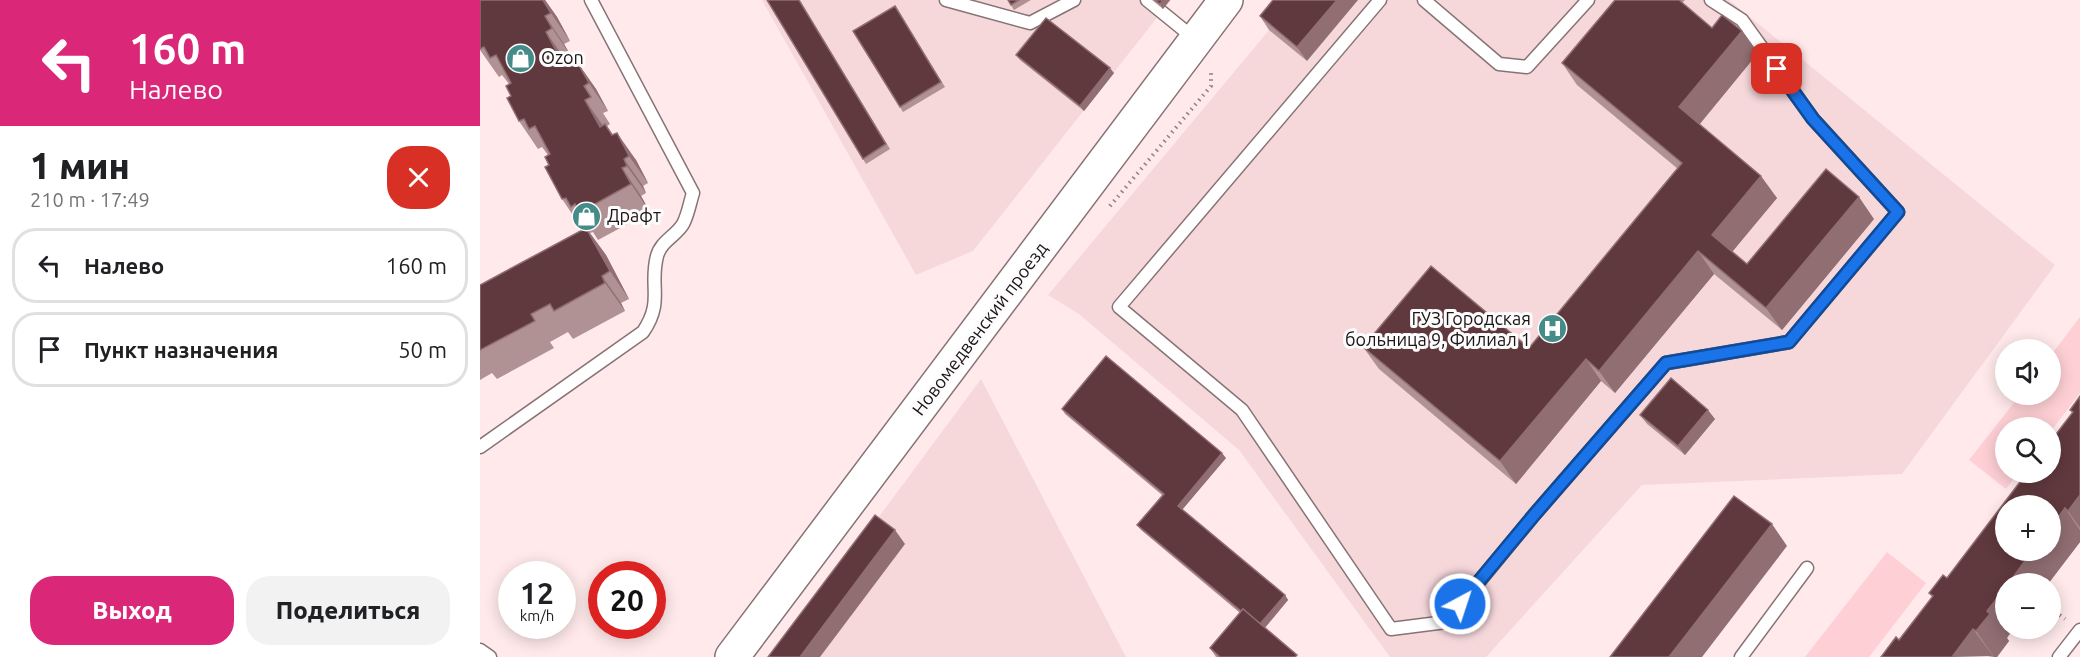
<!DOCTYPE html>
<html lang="ru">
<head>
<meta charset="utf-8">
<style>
	:root { --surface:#fff; --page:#f2f2f2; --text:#202124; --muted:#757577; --line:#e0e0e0; --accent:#db2777 }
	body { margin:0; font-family:Ubuntu,sans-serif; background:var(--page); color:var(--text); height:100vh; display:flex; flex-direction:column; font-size:22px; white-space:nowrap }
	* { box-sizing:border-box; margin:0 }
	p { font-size:20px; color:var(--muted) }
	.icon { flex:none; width:33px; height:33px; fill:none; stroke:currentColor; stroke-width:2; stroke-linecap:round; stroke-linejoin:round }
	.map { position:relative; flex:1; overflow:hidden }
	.drawer { display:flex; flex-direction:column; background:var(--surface); width:480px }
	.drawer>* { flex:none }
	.banner { background:#db2777; color:#fff; overflow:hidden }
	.buttons { position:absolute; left:1515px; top:339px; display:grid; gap:12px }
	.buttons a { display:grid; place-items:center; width:66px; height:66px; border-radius:50%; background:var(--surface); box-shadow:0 3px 15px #0003; font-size:30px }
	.speed { position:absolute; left:18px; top:561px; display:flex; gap:12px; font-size:30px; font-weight:700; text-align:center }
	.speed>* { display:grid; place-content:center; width:78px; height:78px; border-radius:50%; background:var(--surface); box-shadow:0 3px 15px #0003; line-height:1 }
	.speed small { font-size:15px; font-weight:400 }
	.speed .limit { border:9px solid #d22; background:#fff; color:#111 }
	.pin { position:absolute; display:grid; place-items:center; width:51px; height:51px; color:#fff; margin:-26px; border-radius:12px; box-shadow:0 3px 9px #0006 }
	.me { position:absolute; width:66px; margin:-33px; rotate:40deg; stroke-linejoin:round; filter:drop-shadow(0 0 4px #0008) }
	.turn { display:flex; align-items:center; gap:21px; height:126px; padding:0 30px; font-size:27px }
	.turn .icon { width:78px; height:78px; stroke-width:2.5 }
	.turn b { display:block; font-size:42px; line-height:51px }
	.round { display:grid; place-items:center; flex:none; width:63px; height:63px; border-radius:24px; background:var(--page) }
	.summary { display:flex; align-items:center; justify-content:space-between; height:102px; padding:0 30px }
	h1 { font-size:36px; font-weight:800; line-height:45px }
	.cta { display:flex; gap:12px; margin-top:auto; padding:12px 30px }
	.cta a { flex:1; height:69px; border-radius:24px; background:var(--accent); color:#fff; font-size:24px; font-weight:800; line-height:69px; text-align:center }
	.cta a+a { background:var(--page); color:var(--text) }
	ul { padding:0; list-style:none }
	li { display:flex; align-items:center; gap:18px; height:75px; margin:0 12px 9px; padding:0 18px; border:3px solid var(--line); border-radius:24px }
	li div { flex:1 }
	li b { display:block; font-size:22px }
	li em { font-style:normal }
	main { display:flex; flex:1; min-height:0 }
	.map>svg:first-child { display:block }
</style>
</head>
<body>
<main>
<section class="drawer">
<div class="banner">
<div class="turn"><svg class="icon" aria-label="left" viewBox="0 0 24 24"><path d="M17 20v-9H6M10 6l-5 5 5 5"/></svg><div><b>160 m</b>Налево</div></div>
</div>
<div class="summary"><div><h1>1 мин</h1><p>210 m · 17:49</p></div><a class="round" style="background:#d93025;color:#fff"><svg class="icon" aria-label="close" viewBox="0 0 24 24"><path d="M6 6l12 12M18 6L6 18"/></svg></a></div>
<ul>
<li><svg class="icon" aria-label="left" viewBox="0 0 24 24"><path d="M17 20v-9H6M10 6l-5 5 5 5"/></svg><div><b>Налево</b></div><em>160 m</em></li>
<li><svg class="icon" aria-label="arrive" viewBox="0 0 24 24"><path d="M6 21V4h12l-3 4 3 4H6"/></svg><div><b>Пункт назначения</b></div><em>50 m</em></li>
</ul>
<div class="cta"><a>Выход</a><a>Поделиться</a></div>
</section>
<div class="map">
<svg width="1600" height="657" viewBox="0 0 1600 657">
	<rect width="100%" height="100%" fill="#ffe9eb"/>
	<!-- built -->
	<g fill="#f6d8db">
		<polygon points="282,0 691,0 493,251 436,275"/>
		<polygon points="814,0 1249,0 1575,265 1422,474 1162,485 1006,657 910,657 759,450 599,314 568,295"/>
		<polygon points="501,379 646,657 295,657"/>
	</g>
	<!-- green -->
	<g fill="#fed0d5">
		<polygon points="1600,317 1600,393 1571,431 1570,428 1526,428 1526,472 1538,473 1526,489 1489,460 1540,395 1570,394 1571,355"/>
		<polygon points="1407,552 1446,583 1389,657 1325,657"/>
	</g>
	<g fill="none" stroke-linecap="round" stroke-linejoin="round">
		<defs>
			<g id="lane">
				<polyline points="466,0 550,23 594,0"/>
				<polyline points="667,0 715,39"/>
				<polyline points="900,0 639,307 762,410 911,629 966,622 1054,515 1186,363 1309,342 1418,212 1333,119 1262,20 1231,0"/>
				<polyline points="944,0 1019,64 1047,67 1108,0"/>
				<path d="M0,447L163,332C184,301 169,287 177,256C181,241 196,236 203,224C208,215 210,202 213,193L111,0"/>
				<polyline points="0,650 10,657"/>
				<polyline points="1261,657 1327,568"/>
				<polyline points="1579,657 1600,630"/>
			</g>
			<polyline id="secondary" points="252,657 746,0"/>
		</defs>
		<!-- lane casing -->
		<use href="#lane" stroke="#877375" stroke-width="15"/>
		<!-- secondary casing -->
		<use href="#secondary" stroke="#877375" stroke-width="36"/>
		<!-- path -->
		<g stroke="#918183" stroke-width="4" stroke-dasharray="1.5 4.5" stroke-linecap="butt">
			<polyline points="630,206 731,86 731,70"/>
			<polyline points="1570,608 1585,619"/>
		</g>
		<!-- lane -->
		<use href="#lane" stroke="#fff" stroke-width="12"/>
		<!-- secondary -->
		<use href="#secondary" stroke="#fff" stroke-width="33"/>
	</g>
	<!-- wall -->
	<g fill="#b09194">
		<polygon points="0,0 65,0 77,17 90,41 84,44 91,56 88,57 93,64 97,62 116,89 128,111 123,113 130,124 127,126 133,135 156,160 168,183 163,186 166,193 161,196 170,212 118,240 113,232 110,233 126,255 149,299 141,303 145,311 93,339 88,332 70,342 74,348 17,379 12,373 0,380 0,285 106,228 104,225 101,227 82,199 69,165 68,155 62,147 58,149 39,121 31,96 29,84 22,75 19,77 0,50"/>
		<polygon points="319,0 410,149 386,164 383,159"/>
		<polygon points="528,0 551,0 534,10"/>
		<polygon points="672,0 690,0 683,9"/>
		<polygon points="793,0 827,61 789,30 780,16"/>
		<polygon points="1135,0 1205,0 1202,3 1232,28 1278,53 1219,124 1297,198 1252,251 1267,264 1394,219 1302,330 1234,274 1135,393 1121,381 1036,484 899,369 883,347 1049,348 1198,169 1097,85 1082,63"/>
		<polygon points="415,6 465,87 423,112 420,107"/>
		<polygon points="536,55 634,73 604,111 540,60"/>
		<polygon points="1600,396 1600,542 1568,584 1526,584 1527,638 1529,641 1517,657 1513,657 1419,640 1452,597 1449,593 1467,578 1545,475 1544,472 1570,472 1593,414 1590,410"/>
		<polygon points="582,409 746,458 702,510 805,595 808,600 785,628 760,613 661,530 657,525 682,495 585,414"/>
		<polygon points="1160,415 1235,419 1205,455 1167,424"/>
		<polygon points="730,648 740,657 736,657"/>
	</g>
	<!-- shaded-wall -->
	<g fill="#906e72">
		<polygon points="63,0 65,0 77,17 90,41 71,13"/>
		<polygon points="683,0 690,0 683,9 680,4"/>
		<polygon points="857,0 878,0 827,61 817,47"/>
		<polygon points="65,16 84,44 91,56 72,28"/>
		<polygon points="1262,31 1278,53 1215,130 1199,107"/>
		<polygon points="66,32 85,59 79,56"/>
		<polygon points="97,62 116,89 128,111 109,83"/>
		<polygon points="630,68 634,73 604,111 600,106"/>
		<polygon points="105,100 124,127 120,127"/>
		<polygon points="137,133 156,160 168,183 149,156"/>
		<polygon points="144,159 163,186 166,193 147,166"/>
		<polygon points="142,168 161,196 170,212 151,184"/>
		<polygon points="1281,176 1297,198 1248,257 1232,235"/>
		<polygon points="1379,197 1394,219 1302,330 1286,308"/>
		<polygon points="106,228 126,255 149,299 130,271"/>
		<polygon points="1218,251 1234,274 1135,393 1119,371"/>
		<polygon points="122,276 141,303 145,311 125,283"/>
		<polygon points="1106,359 1121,381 1036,484 1020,461"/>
		<polygon points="1228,410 1235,419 1205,455 1198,446"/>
		<polygon points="742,453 746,458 701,511 698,506"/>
		<polygon points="1600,495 1600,528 1588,511"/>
		<polygon points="1585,508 1600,530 1600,542 1568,584 1528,584 1553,550 1570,550 1570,528"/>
		<polygon points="1292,524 1307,546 1222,657 1189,657"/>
		<polygon points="415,530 425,544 340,657 320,657"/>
		<polygon points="1526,587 1526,628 1534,628 1527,638 1529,641 1517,657 1514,657 1496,631 1507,611"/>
		<polygon points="805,595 808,600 782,631 778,626"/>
		<polygon points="1493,629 1513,656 1472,657"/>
	</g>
	<!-- building -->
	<g fill="#60393e" stroke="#906e72" stroke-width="1.5">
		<polygon points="0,0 63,0 71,13 65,16 72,28 66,32 79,56 85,53 92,65 97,62 109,83 104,86 111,97 105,100 120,127 125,124 132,135 137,133 149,156 144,159 147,166 142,168 151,184 99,213 95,204 91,207 86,198 82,199 65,167 69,165 65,157 70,154 55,126 49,129 44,119 39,121 27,98 31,96 26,86 31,83 16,55 10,58 4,47 0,49"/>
		<polygon points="287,0 319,0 406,144 383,159"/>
		<polygon points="528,0 539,0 531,5"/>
		<polygon points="675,0 683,0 680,4"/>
		<polygon points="793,0 857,0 817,47 780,16"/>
		<polygon points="1135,0 1199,0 1232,28 1242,15 1262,31 1199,107 1281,176 1232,235 1267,264 1346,169 1379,197 1286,308 1218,251 1119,371 1106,359 1020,461 883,347 951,266 1049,348 1202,163 1082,63"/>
		<polygon points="415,6 461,82 420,107 373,31"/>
		<polygon points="566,18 630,68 600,106 536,55"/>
		<polygon points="106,228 130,271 122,276 125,283 74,311 70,304 51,314 55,321 0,350 0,285"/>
		<polygon points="626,356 742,453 698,506 805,595 780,624 763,609 761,611 657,525 684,494 582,409"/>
		<polygon points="1191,378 1228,410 1198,446 1160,415"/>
		<polygon points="1600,396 1600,495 1588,511 1585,508 1570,528 1570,506 1526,506 1526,550 1553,550 1528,584 1526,584 1526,587 1507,611 1510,614 1496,631 1493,629 1472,657 1401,657 1416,637 1419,640 1453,596 1449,593 1463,575 1467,578 1546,474 1544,472 1570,472 1570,442 1593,412 1590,410"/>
		<polygon points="1254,496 1292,524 1189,657 1130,657"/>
		<polygon points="395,515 415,530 320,657 288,657"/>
		<polygon points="763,609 817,655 815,657 740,657 730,648"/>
	</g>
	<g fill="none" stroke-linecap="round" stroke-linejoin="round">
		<defs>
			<polyline id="route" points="980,604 1054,515 1186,363 1309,342 1418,212 1333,119 1297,69"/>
		</defs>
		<!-- route casing -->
		<use href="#route" stroke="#114b97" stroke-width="15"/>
		<!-- route -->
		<use href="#route" stroke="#1a73e8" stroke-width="10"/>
	</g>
	<!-- icons -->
	<defs>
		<symbol id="shop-disc" viewBox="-11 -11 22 22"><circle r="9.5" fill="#458c89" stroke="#fcfcfc"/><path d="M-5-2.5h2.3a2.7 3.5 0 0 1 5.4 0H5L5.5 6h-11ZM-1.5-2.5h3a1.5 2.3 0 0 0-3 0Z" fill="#fff"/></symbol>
		<symbol id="hospital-disc" viewBox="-11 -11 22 22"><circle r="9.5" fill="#458c89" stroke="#fcfcfc"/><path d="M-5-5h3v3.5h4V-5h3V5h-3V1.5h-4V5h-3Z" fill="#fff"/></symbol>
	</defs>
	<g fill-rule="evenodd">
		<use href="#shop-disc" x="24" y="42" width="33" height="33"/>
		<use href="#shop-disc" x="90" y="200" width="33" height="33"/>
		<use href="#hospital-disc" x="1056" y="312" width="33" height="33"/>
	</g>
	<g text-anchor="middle" stroke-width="6" stroke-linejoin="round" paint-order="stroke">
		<!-- poi labels -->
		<g font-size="18" fill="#1c1415" stroke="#fcfcfc" text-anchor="start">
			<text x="61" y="64">Ozon</text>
			<text x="127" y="222">Драфт</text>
			<text x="1051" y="325" text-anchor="end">ГУЗ Городская<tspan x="1051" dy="21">больница 9, Филиал 1</tspan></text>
		</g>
		<!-- street labels -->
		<g font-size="18" fill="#1c1415" stroke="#fcfcfc">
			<text transform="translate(500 329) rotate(-53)" y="6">Новомедвенский проезд</text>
		</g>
	</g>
</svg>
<div class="buttons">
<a><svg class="icon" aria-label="sound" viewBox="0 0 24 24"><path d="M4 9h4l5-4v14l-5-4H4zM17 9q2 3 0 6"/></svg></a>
<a><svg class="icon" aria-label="search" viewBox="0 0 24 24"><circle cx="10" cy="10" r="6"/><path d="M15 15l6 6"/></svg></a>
<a>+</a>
<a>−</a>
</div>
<div class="speed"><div>12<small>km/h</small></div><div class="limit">20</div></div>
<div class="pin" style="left:1297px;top:69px;background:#d93025"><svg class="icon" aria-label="arrive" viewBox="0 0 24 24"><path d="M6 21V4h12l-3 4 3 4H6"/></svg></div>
<svg class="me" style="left:980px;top:604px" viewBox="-20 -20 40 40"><circle r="17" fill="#1a73e8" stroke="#fff" stroke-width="3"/><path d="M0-11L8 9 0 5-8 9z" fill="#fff"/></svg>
</div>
</main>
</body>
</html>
